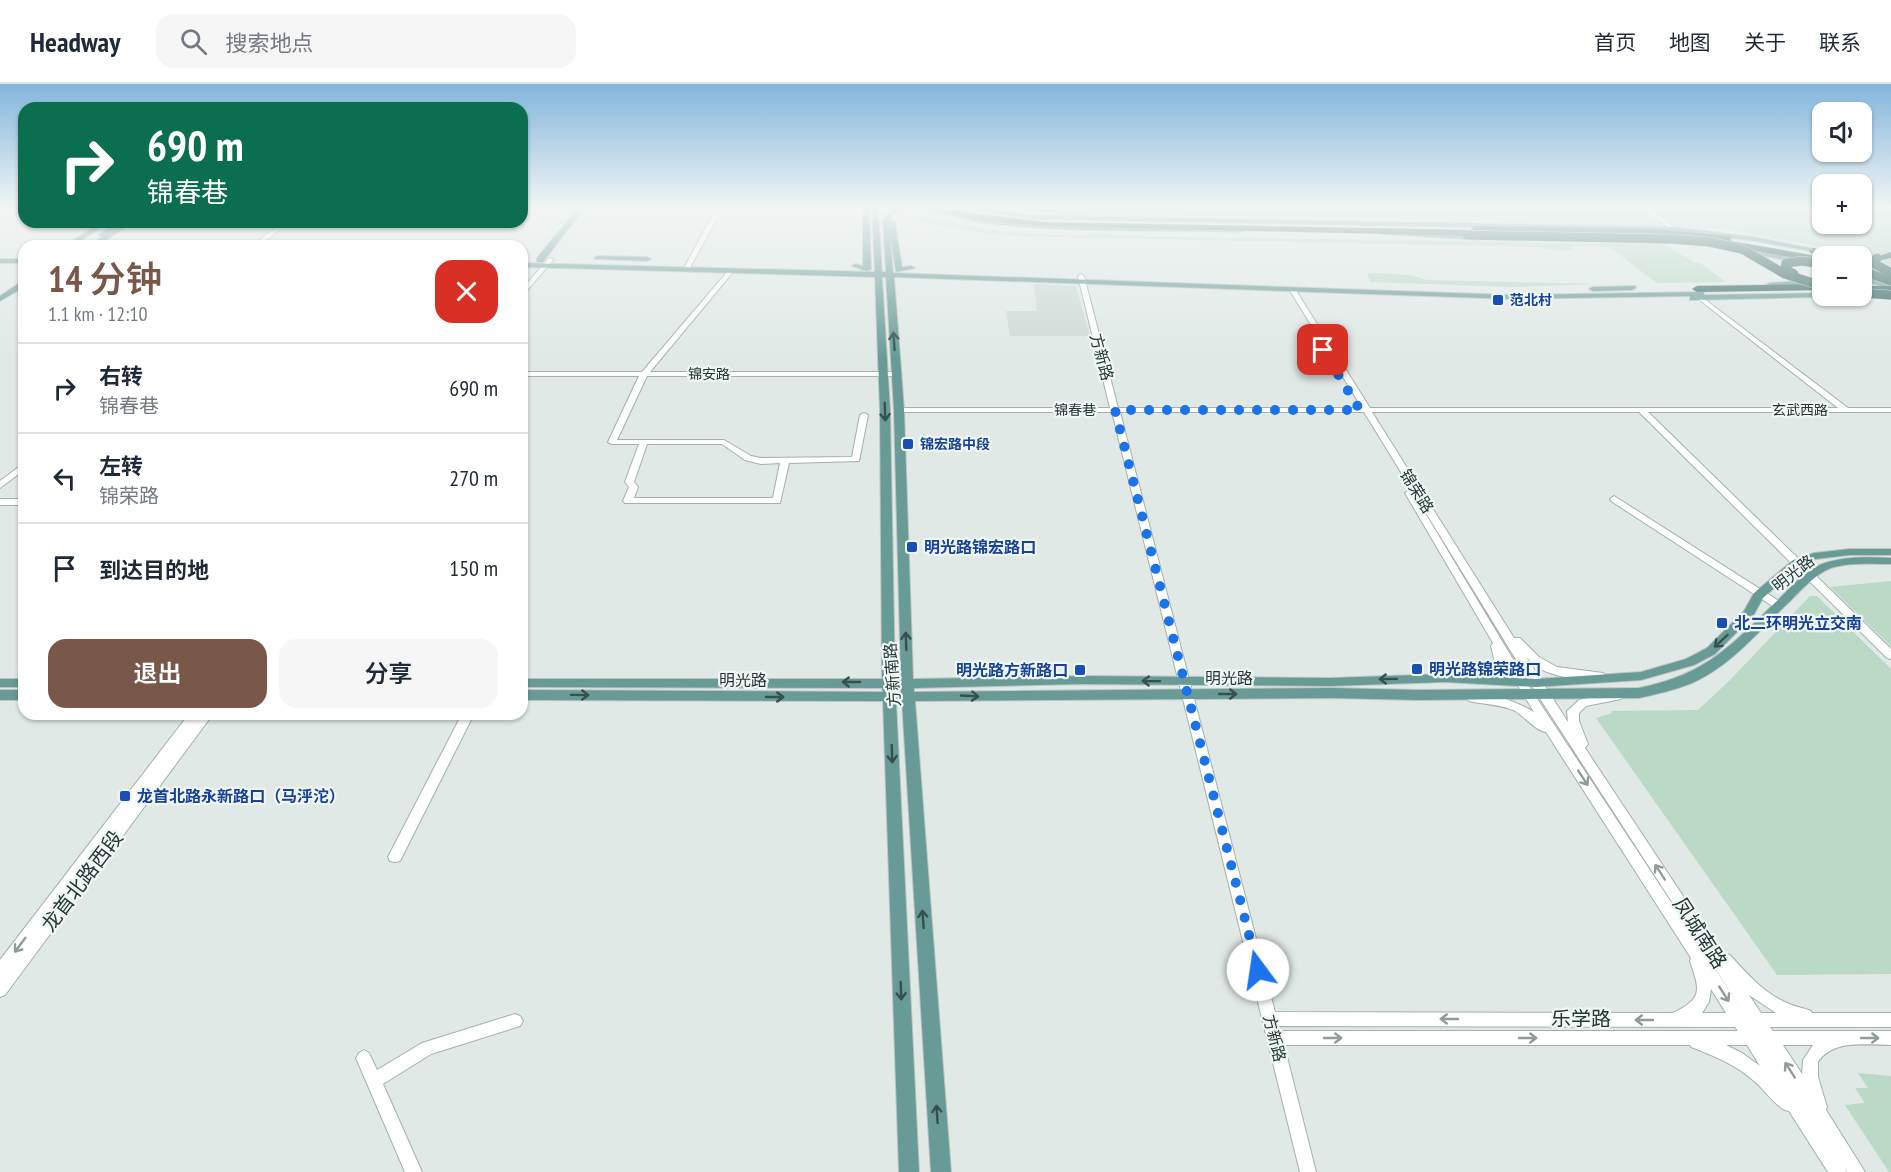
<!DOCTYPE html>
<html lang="zh">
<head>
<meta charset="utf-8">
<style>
	:root { --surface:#fff; --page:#f6f6f7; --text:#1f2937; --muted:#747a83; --line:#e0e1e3; --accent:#79584a }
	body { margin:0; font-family:"PT Sans Narrow","Noto Sans SC",sans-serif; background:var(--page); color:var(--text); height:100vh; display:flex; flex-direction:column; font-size:22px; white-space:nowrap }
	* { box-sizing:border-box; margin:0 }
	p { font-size:20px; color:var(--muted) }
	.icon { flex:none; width:33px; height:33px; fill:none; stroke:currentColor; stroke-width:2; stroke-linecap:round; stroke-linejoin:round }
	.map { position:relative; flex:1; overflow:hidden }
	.details { position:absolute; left:18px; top:156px; width:510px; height:480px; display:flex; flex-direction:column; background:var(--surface); border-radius:18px; box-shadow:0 2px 4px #0004 }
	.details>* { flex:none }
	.guide { position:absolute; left:18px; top:18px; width:510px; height:126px; border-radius:18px; box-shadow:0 2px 4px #0004; background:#0b6e4f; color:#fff; overflow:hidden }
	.controls { position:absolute; left:1812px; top:18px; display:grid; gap:12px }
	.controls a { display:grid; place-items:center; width:60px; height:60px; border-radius:12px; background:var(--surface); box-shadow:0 2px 4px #0004; font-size:30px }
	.pin { position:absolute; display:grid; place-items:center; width:51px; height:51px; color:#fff; margin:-26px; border-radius:12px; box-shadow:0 3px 9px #0006 }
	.me { position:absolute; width:66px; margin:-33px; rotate:346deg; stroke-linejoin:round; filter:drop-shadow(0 0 4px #0008) }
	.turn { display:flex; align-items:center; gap:21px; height:126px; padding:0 30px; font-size:27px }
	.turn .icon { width:78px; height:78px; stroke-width:2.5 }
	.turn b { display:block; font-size:42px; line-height:51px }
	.round { display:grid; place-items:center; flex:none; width:63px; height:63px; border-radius:18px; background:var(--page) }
	.summary { display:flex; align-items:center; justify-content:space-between; height:102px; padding:0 30px }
	h1 { font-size:36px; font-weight:600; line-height:45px; color:var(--accent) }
	.primary-button { display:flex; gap:12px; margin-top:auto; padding:12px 30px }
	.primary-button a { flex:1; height:69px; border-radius:18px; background:var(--accent); color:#fff; font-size:24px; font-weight:600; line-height:69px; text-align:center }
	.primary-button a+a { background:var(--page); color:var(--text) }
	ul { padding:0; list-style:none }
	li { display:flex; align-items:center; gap:18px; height:90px; padding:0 30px; border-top:2px solid var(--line) }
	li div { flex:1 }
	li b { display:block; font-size:22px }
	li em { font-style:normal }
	header { display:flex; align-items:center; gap:36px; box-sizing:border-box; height:84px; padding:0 30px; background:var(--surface); border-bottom:2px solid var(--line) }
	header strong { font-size:28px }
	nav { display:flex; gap:33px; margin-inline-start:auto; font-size:21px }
	.search { width:420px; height:54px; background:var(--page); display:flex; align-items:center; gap:15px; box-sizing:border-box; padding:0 21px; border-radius:18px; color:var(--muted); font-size:22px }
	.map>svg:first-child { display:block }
</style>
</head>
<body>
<header>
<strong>Headway</strong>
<div class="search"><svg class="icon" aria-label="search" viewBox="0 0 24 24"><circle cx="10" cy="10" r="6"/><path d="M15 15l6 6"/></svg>搜索地点</div>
<nav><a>首页</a><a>地图</a><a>关于</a><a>联系</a></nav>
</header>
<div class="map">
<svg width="1891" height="1088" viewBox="0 0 1891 1088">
	<rect width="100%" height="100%" fill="#e0e9e6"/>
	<!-- built -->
	<polygon fill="#ced9d5" points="1034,200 1076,202 1090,252 1010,252 1006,227 1037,227"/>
	<!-- green -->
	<g fill="#bad9c6">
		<polygon points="987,123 1822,123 1822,140 1862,140 1862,123 1891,123 1891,182 1822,163 1726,145 1370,134 1029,129"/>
		<path d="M908,129C966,146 1025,150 1086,152L1087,149C1098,149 1110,148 1119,152L1664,160L1695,179H1700L1726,198L1657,199L1609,163L1570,162L1573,166L1559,167L1537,163L1010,152C974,149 941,143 907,134Z"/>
		<polygon points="1372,189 1411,191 1427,196 1599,200 1510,203 1371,198 1367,190"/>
		<polygon points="1891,497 1891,562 1830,503"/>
		<polygon points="1810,512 1817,512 1891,585 1891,890 1777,891 1596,634 1612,629 1611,627 1698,626 1730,596"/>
		<polygon points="1858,989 1891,992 1891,1088 1889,1088 1845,1021 1865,1019 1855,1004 1868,1004"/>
	</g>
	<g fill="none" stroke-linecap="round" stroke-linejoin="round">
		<defs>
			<g id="minor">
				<polygon points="717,123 723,123 690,184 685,185 684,184"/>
				<polygon points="1640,123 1647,123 1677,145 1672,146"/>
				<polygon points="283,138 290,138 258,162 251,162"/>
				<polygon points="549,174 554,175 524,210 522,211 522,205"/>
				<path d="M728,187L733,188L650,288H897L901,290L897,292H647L617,356H724L751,372L761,374L852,373L860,331L864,329L868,331L859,377L789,379L780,419H625L623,417L629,403L625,398L639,360H612L608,358L639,292H522V288H642ZM647,360H722L745,376L761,380L780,379L773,414H634L638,403L634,398Z"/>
				<path d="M1081,190L1084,192L1118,324H1362L1289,205L1292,203L1295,205L1370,324H1838L1697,214L1696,213L1699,211L1848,324H1891V328H1648L1891,565V575L1887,574L1639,328H1372L1514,554H1520L1539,573L1557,583L1603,589L1605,592C1596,600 1561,593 1550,589C1540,586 1533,580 1526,573L1568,638L1567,627L1579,616L1617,608L1621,609L1623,612L1621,615L1586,622L1579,629V637L1588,660L1585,664L1722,871L1725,870L1730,871C1747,890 1765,910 1789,920C1796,923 1804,924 1811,927L1812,929H1891V943H1770L1773,947H1891V961C1866,961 1833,955 1818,978V993L1827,1023L1826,1026L1865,1088H1847L1845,1085L1846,1088H1828L1789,1027C1778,1026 1764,1005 1754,997C1735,980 1714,972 1691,963L1690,961H1284L1316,1088H1300L1112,328H899L895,326L899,324H1110L1078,192ZM1120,328H1364L1539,613L1744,929L1532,607L1413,409L1409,406L1405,409L1493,559L1491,562L1495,579C1482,593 1467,583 1455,593L1461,597C1478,595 1495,596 1505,580L1534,628C1518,618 1488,607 1469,611L1467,614L1469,617L1473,618C1487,620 1502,621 1515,627C1525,633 1536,647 1546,648L1691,874L1690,877C1700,907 1703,914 1673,929L1275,928ZM1711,905L1726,929H1702L1709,918ZM1749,911L1776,929H1761ZM1279,942L1735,943L1738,947H1280ZM1726,961H1747L1760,982L1742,969ZM1783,961H1813L1803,976L1802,990Z"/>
				<polygon points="24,379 24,386 0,404 0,397"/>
				<polygon points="1614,412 1782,519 1783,521 1782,523 1774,523 1611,417 1610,415"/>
				<rect x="0" y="415" width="24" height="6"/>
				<polygon points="189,630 213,630 5,911 0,913 0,876"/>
				<polygon points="462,630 474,630 400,777 395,778 390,777 388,773"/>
				<polygon points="515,930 520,932 523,937 520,942 431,970 383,1000 422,1088 405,1088 356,974 359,969 364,966 369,969 377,986 422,959"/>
			</g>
			<g id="major">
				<polygon points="579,123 585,123 543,178 537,178 537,174"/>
				<polygon points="863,123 869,123 871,185 867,187 852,182 856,180 863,182"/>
				<path d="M872,123H878L882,188H886L883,136C899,107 951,131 976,134C1017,140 1058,141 1099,141C1147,142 1194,143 1241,144L1244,146L1241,148C1155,146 1069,149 984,139C963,137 899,111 889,137L895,138L902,183L911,182L915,184L896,188L890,149L893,189L1512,211L1701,208H1704V211L1822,209V212H1825L1822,213L1693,216H1690V212L1512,215L894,193L904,326L913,595L1082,592L1331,594L1445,590L1536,595L1641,588L1686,575L1707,564L1744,527L1754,509L1793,476L1814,469L1850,465H1891V471H1850L1816,475L1801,480L1763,514L1753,532L1715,570L1694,581L1641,596L1536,603L1445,598L1331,602L1082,600L914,604V608L1332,604L1418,606L1639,604C1708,590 1731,561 1780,514C1792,502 1806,486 1822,480C1844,472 1868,473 1891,474V480C1872,480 1850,478 1831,484C1813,491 1799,509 1785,522C1756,550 1730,582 1692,599C1675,606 1657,610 1639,614L1418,616L1332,614L915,617L951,1088H931L902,617H896L919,1088H899L883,617L522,616V606L883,608L882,604L522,603V595H882L880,326L875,193L522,183V179L875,188ZM882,193H886L894,326L901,596H895L890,326ZM895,604H901V608H895Z"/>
				<polygon points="958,123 974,123 1032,131 1674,143 1754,153 1851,172 1838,172 1754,157 1674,147 1032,135"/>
				<polygon points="102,138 110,138 72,162 64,162"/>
				<polygon points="118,138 134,138 97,162 89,162 102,153 99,151 100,150"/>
				<polygon points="1382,147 1478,152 1481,154 1478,156 1380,150 1380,148"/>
				<polygon points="1741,164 1800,175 1804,177 1800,179 1739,167 1739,165"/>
				<polygon points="598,172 647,173 651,175 647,177 596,175 594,174"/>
				<rect x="0" y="175" width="24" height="4"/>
				<polygon points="1862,176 1887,186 1888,188 1881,190 1862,180"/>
				<polygon points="1862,192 1891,202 1891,206 1862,196"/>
				<polygon points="1815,196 1818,196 1818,200 1770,203 1766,201 1770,199"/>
				<polygon points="21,198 24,198 24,203 0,217 0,212"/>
				<polygon points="1635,202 1636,204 1632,206 1593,207 1589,205 1593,203"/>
				<rect x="0" y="595" width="24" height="8"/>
				<rect x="0" y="606" width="24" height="10"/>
			</g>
			<g id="highway">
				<polygon points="927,123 1043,138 1471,146 1474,142 1656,145 1728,152 1731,153 1731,157 1822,173 1822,179 1719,160 1715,156 1656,151 1486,148 1483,152 1043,142 973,135"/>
				<polygon points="1813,164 1842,170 1843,172 1828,172 1810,169 1809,167"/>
				<polygon points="1891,168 1891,174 1877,177 1873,174"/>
				<polygon points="1822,200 1822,206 1697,208 1692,205 1697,202"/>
				<rect x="1862" y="202" width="29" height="6"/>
			</g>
		</defs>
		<!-- minor casing -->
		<use href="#minor" stroke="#a3b0ad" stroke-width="2"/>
		<!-- major casing -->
		<use href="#major" stroke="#bdc3c2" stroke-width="2"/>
		<!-- highway casing -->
		<use href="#highway" stroke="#bdc3c2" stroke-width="1"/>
		<!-- minor -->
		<use href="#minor" fill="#fff" fill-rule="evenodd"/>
		<!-- major -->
		<use href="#major" fill="#689b95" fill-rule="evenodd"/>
		<!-- highway -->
		<use href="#highway" fill="#30625e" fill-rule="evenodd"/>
		<defs>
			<polyline id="rail" points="0,125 5,123"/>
		</defs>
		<!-- rail casing -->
		<use href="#rail" stroke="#5c7470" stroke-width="3"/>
		<!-- rail -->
		<use href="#rail" stroke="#f0f6f4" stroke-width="1.5" stroke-dasharray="4" stroke-linecap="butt"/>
		<defs>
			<g id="highway-bridge">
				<polyline points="1467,151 1672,155 1710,158 1742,165 1785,190 1822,202"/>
				<polyline points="1877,174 1874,176 1875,180 1891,189"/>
				<polyline points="1862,187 1891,197"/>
				<polyline points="1794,190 1785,185 1786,179 1802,177 1822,180"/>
				<polyline points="1862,209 1891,211"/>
			</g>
		</defs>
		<!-- highway-bridge casing -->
		<use href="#highway-bridge" stroke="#bdc3c2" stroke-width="10" stroke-linecap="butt"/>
		<!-- highway-bridge -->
		<use href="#highway-bridge" stroke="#30625e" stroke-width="9"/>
	</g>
	<!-- one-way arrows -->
	<defs><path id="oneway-shaft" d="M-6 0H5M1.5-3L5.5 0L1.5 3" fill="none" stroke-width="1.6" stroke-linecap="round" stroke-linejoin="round" transform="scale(1.5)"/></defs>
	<g stroke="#34514d">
		<use href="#oneway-shaft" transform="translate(894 257) rotate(-94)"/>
		<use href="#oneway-shaft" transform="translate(885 328) rotate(88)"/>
		<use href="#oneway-shaft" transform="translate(906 557) rotate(-92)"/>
		<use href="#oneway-shaft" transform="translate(1721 557) rotate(137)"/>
		<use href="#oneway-shaft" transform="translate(1388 595) rotate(179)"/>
		<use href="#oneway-shaft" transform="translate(1151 597) rotate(-179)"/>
		<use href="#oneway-shaft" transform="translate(851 598) rotate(-180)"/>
		<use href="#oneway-shaft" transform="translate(1228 610)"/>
		<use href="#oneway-shaft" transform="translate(580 611) rotate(1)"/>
		<use href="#oneway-shaft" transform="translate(970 612) rotate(3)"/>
		<use href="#oneway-shaft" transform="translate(775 613)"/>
		<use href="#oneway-shaft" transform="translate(892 670) rotate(88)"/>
		<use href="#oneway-shaft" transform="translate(923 835) rotate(-94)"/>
		<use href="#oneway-shaft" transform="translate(901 907) rotate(88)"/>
		<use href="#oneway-shaft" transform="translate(937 1030) rotate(-94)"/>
	</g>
	<g stroke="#909c9a">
		<use href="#oneway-shaft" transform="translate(1583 694) rotate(57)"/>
		<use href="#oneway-shaft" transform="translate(1660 788) rotate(-123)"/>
		<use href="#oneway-shaft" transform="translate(20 861) rotate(127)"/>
		<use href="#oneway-shaft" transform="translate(1724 910) rotate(57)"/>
		<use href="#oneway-shaft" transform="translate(1449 935) rotate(-180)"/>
		<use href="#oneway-shaft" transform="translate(1644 936) rotate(-180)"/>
		<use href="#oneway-shaft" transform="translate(1333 954)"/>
		<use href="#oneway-shaft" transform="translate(1528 954)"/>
		<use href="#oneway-shaft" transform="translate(1870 954)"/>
		<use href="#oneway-shaft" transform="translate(1790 986) rotate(-123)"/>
	</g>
	<!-- sky -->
	<linearGradient id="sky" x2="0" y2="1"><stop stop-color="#83b6dc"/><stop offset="0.45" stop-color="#f1f5f4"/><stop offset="1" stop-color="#f1f5f4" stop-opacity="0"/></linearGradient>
	<rect width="1891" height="275" fill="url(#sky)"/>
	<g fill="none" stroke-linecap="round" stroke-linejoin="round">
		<!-- route -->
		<polyline stroke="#1a73e8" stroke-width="10" stroke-dasharray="0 18" points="1258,886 1115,326 1360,326 1323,266"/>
	</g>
	<!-- markers -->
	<g fill="#1a4fb4" stroke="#f0f6f4" stroke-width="2">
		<rect x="1492" y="210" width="12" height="12" rx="3"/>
		<rect x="902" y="354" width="12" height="12" rx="3"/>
		<rect x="906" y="457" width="12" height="12" rx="3"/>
		<rect x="1716" y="533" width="12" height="12" rx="3"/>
		<rect x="1411" y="579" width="12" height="12" rx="3"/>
		<rect x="1074" y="580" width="12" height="12" rx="3"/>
		<rect x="119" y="706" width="12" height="12" rx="3"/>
	</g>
	<g text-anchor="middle" stroke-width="4.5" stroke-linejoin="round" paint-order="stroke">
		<!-- far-transit labels -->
		<g font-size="14" font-weight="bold" fill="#164399" stroke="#f0f6f4" text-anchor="start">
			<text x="1510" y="221">范北村</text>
			<text x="920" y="365">锦宏路中段</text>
		</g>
		<!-- far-street labels -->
		<g font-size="14" fill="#223835" stroke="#f0f6f4">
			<text x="709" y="295">锦安路</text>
			<text x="1075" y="331">锦春巷</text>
			<text x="1800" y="331">玄武西路</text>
		</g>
		<!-- street labels -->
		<g font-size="16" fill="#223835" stroke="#f0f6f4">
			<text transform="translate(1102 273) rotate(75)" y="6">方新路</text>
			<text transform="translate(1417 407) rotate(58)" y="6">锦荣路</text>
			<text transform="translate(1793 489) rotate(-38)" y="6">明光路</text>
			<text transform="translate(892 591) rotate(-94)" y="6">方新南路</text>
			<text x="1229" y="600">明光路</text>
			<text x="743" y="602">明光路</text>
			<text transform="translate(1275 954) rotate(76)" y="6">方新路</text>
		</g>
		<!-- transit labels -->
		<g font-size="16" font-weight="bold" fill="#164399" stroke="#f0f6f4" text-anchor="start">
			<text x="924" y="469">明光路锦宏路口</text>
			<text x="1734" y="545">北二环明光立交南</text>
			<text x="1429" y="591">明光路锦荣路口</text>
			<text x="1068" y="592" text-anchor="end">明光路方新路口</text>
			<text x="137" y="718">龙首北路永新路口（马泘沱）</text>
		</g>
		<!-- near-street labels -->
		<g font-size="20" fill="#223835" stroke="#f0f6f4">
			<text transform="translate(82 797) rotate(-53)" y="7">龙首北路西段</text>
			<text transform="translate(1700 849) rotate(57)" y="7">凤城南路</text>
			<text x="1581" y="942">乐学路</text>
		</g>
	</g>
</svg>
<div class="controls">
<a><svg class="icon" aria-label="sound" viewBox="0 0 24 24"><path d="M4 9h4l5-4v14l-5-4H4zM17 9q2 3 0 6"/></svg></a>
<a>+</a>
<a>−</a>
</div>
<div class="pin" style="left:1323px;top:266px;background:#d93025"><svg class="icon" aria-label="arrive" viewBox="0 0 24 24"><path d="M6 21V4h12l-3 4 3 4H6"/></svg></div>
<svg class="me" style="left:1258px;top:886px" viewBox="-20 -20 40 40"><circle r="19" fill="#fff"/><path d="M0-13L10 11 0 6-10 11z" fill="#1a73e8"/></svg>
<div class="guide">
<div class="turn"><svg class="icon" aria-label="right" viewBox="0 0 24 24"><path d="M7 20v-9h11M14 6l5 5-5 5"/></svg><div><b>690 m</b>锦春巷</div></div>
</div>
<section class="details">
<div class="summary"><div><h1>14 分钟</h1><p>1.1 km · 12:10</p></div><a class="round" style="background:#d93025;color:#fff"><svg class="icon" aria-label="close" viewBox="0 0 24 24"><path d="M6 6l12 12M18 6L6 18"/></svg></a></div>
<ul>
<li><svg class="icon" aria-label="right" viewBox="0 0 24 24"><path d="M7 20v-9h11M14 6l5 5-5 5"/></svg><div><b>右转</b><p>锦春巷</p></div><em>690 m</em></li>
<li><svg class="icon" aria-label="left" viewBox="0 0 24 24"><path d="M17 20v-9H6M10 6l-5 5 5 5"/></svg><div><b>左转</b><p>锦荣路</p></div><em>270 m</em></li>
<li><svg class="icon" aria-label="arrive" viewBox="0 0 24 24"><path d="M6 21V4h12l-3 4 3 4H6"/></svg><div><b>到达目的地</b></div><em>150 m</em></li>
</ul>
<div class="primary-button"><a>退出</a><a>分享</a></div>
</section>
</div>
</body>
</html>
